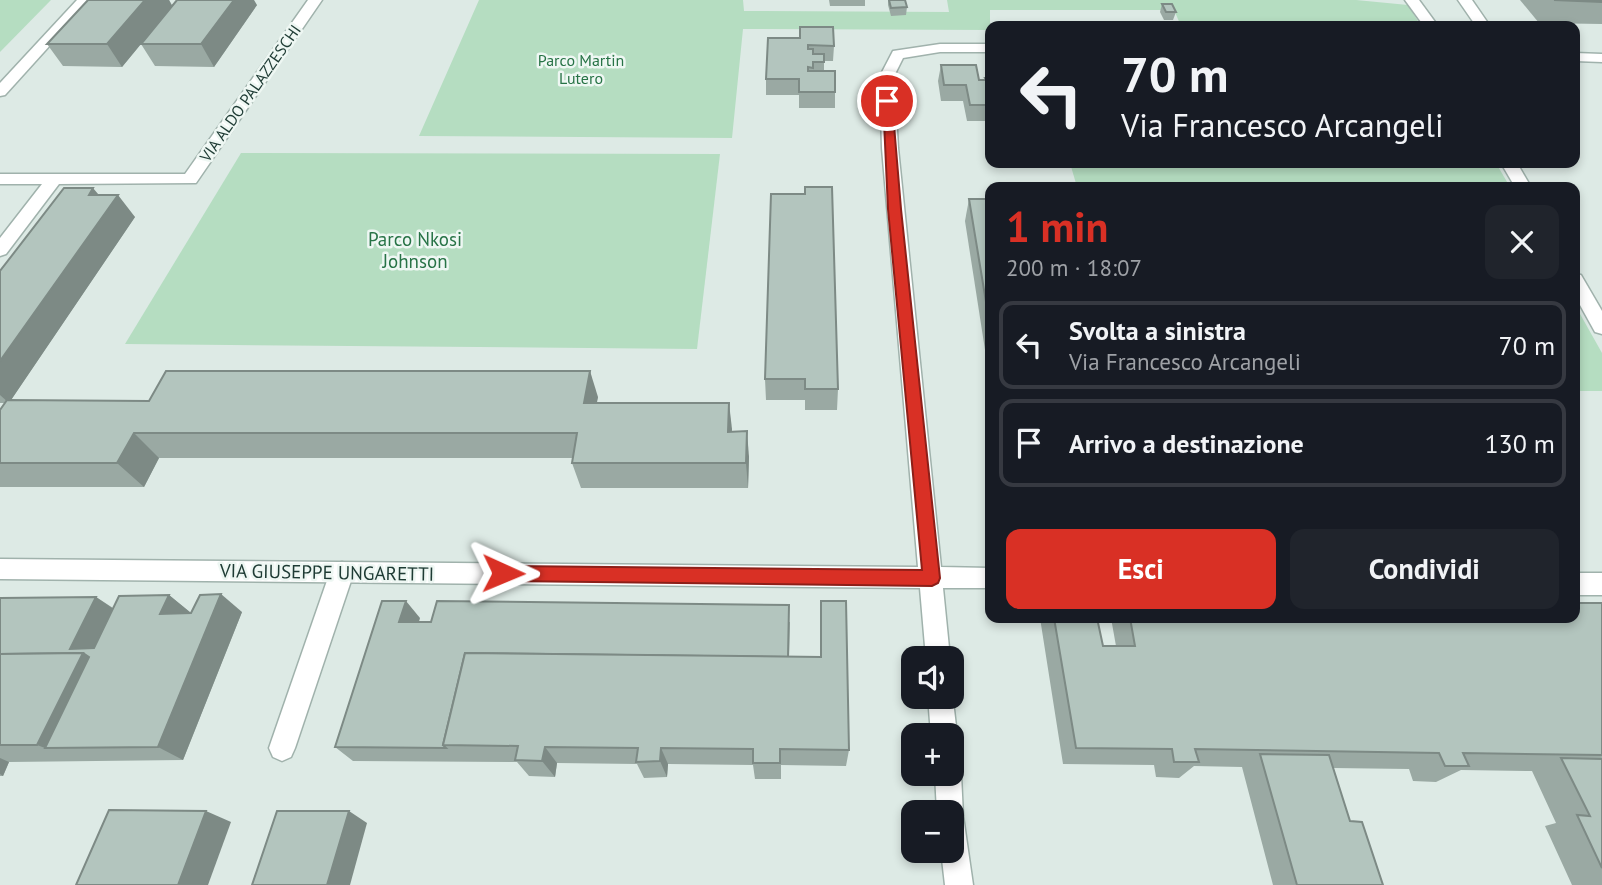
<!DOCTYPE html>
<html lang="it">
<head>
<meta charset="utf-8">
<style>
	:root { --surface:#171b24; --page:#20242c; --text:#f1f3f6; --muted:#9ea1a6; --line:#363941; --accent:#d93025 }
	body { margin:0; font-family:"PT Sans",sans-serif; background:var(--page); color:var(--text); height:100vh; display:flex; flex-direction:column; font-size:26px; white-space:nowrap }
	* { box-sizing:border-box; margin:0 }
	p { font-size:23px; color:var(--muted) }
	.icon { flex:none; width:38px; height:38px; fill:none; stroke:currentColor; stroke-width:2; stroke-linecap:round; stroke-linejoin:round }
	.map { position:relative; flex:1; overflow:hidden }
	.drawer { position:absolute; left:985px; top:182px; width:595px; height:441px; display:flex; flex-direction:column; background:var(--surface); border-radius:14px; box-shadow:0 4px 10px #0003 }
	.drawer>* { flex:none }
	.banner { position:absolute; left:985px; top:21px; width:595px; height:147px; border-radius:14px; box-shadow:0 4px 10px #0003; background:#171b24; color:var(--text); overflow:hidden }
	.tools { position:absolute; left:901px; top:646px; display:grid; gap:14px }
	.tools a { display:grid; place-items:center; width:63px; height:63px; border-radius:14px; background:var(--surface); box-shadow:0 4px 10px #0003; font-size:35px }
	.pin { position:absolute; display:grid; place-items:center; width:60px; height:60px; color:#fff; margin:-30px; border:4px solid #fff; border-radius:50%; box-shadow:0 2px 7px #0007 }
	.me { position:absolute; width:77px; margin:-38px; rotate:91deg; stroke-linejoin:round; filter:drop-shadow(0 0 5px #0008) }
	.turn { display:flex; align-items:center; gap:24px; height:147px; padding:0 21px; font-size:32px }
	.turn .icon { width:91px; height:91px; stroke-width:2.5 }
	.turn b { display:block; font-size:49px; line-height:60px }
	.round { display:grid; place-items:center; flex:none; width:74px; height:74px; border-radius:14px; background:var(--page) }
	.overview { display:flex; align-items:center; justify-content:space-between; height:119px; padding:0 21px }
	h1 { font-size:42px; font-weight:800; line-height:52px; color:var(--accent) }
	.primary-button { display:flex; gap:14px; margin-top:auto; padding:14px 21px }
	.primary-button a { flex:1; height:80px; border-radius:14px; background:var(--accent); color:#fff; font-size:28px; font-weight:800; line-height:80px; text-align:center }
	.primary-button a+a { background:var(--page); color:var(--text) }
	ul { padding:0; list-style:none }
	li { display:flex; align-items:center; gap:21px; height:88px; margin:0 14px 10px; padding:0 7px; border:4px solid var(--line); border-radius:14px }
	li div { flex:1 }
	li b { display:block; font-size:26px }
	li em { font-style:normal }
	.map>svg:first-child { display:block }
</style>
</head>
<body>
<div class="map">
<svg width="1602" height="885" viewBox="0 0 1602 885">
	<rect width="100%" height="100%" fill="#ddeae5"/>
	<!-- green -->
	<g fill="#b5ddc1">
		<polygon points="0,0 51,0 0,52"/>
		<polygon points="479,0 743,0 744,11 949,12 947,0 1356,0 1408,5 1421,26 1181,26 1174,10 990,10 990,30 743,29 732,138 419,136"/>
		<polygon points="241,153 720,154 697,349 125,344"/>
		<polygon points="1070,163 1496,163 1510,187 1077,187"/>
		<polygon points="1575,305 1602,353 1602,391 1575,391"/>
	</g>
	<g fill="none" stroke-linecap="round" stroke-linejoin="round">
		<defs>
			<polygon id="lane" points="342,562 350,565 354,572 295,748 291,757 282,761 273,757 269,748 330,572 334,565"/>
			<g id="street">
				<polygon points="77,0 91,0 5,95 0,96 0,83"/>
				<polygon points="308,0 322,0 196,183 59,184 6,254 0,256 0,238 42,184 0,184 0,174 185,174"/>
				<polygon points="1405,0 1419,0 1438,26 1424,26"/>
				<polygon points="1458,0 1472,0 1490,26 1476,26"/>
				<polygon points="940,44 990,44 990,52 940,52 903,58 894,76 898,148 941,567 990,568 990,588 943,588 950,658 926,658 920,588 0,579 0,559 918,567 882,148 880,76 893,51"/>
				<polygon points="1575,53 1602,54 1602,62 1575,61"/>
				<polygon points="1501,163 1517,163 1531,187 1515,187"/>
				<polygon points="1575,274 1581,275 1602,311 1602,334 1595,332 1575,296"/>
				<rect x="1575" y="573" width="27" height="22"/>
				<polygon points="952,692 957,735 952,745 952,735 931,735 928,696 952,696"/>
				<polygon points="952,762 957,765 961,774 963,816 973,885 945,885 941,850 952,850 952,812 937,812 935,774 952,774"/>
			</g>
		</defs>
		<!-- lane casing -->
		<use href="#lane" stroke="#a0b2ac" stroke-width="3"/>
		<!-- street casing -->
		<use href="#street" stroke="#a0b2ac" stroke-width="3"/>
		<!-- lane -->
		<use href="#lane" fill="#fff" fill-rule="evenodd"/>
		<!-- street -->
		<use href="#street" fill="#fff" fill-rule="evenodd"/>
	</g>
	<!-- wall -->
	<g fill="#9aa9a3">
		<polygon points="88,0 169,0 172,5 257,5 214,67 155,66 141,44 151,32 122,67 63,66 47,44"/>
		<polygon points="829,0 865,0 865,6 830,6"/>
		<polygon points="888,0 905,0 907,7 906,15 891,16 888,5"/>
		<polygon points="1520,0 1602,0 1602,24 1539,23"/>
		<polygon points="1162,4 1176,12 1173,20 1164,20 1160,12"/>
		<polygon points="768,38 834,46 833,61 824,61 824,71 835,92 835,108 799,108 799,95 766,95 766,79"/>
		<polygon points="941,65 979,80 985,80 985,78 990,78 990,121 967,121 963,101 941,101 938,81"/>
		<polygon points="771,194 838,389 837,410 805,410 805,400 766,400 765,379"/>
		<polygon points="99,195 135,217 11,400 149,401 598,397 596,403 732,431 749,457 748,488 581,488 572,463 573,458 159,458 144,487 0,487 0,410 5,403 0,403 0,271"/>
		<polygon points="969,199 990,199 990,382 965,221"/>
		<polygon points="169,595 191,613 191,614 242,612 183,760 9,762 3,776 0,776 0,598 96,597 113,608"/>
		<polygon points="821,601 849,750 846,766 781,765 781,779 755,779 753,765 668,764 667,777 644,778 637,764 557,763 555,777 529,776 517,762 353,761 335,747 420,618 418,622 790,622 789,657 820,657"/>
		<polygon points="1602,603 1602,885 1572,885 1545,826 1556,823 1532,771 1461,770 1436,782 1413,781 1409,769 1333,768 1350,821 1383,885 1273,885 1242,767 1194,766 1179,778 1156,777 1154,765 1063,764 1040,618 1097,618 1103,646 1116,646 1111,618"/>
	</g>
	<!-- shaded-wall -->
	<g fill="#7d8a85">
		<polygon points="145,0 169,0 172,6 122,67 107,44"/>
		<polygon points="234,0 254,0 257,5 214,67 201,44"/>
		<polygon points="93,188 109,207 118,195 135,217 9,403 0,395 0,361"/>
		<polygon points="590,371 598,397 592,429 584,403"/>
		<polygon points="729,403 732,429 731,457 728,432"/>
		<polygon points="747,431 749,457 748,488 746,463"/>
		<polygon points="134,433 159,458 144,487 117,463"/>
		<polygon points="221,594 242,612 183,760 158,747"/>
		<polygon points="169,595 191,613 183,631 160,614"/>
		<polygon points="96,597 121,614 45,748 37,745 70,649"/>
		<polygon points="406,601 420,618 414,639 399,622"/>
		<polygon points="545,747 557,763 555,777 542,761"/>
		<polygon points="661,748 668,764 667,777 660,761"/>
		<polygon points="0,758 9,762 3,776 0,774"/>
		<polygon points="206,811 231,822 208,885 178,885"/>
		<polygon points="349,811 367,823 350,885 327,885"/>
	</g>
	<!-- building -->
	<g fill="#b3c5be" stroke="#7d8a85" stroke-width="2">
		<polygon points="88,0 145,0 107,44 47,44"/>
		<polygon points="177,0 234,0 201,44 141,44"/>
		<polygon points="889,0 905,0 907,7 891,8"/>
		<polygon points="1554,0 1602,0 1602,2"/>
		<polygon points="1162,4 1172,4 1176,12 1166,12"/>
		<polygon points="800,27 833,27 834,46 808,45 808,49 813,49 813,54 824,54 824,62 813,62 813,68 808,67 808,71 835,71 835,92 799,92 799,79 766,79 768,38 800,38"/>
		<polygon points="941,65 976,65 979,80 986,80 985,78 990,78 990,105 970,105 966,85 944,85"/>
		<polygon points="805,187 832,187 838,389 805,389 805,379 765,379 771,194 805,194"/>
		<polygon points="64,188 93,188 89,195 118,195 0,361 0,271"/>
		<polygon points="969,199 990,199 990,326"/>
		<polygon points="166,371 590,371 584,403 729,403 728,432 747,431 746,463 572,463 577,433 134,433 117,463 0,463 0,410 7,400 149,401"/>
		<polygon points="221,594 158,747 45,748 89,657 83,653 0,654 0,598 96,597 70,649 94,648 119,596 169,595 160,614 191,613 200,595"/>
		<polygon points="382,601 406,601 399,622 431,622 437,601 789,605 788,657 465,653 443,745 446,748 335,747"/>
		<polygon points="821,601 846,601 849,750 780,749 780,763 753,763 753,749 661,748 660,761 636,762 638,748 545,747 542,761 515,760 518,746 443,745 465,653 821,657"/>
		<polygon points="1575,603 1602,603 1602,755 1463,753 1469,766 1445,766 1439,753 1195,749 1199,762 1174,762 1172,749 1076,748 1054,618 1097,618 1103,646 1135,646 1130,618 1575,618"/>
		<polygon points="83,653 37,745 0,745 0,654"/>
		<polygon points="1260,754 1329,755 1350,821 1362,822 1383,885 1297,885"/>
		<polygon points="1561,758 1602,759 1602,868 1577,815 1590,816"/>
		<polygon points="109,810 206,811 178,885 76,885"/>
		<polygon points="277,811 349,811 327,885 252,885"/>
	</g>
	<!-- route -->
	<polygon fill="#d93025" stroke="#8d1f18" stroke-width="2" points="883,99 892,101 901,209 940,578 938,583 932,586 503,581 497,579 494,573 497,568 503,566 922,570 888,209"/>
	<g text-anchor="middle" stroke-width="5" stroke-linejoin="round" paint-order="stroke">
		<!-- far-park labels -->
		<g font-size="16" fill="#277346" stroke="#eef7f3">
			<text x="581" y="66">Parco Martin<tspan x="581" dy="18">Lutero</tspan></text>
		</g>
		<!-- far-street labels -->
		<g font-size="16" fill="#1e3b34" stroke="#eef7f3">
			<text transform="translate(250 93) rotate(-55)" y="6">VIA ALDO PALAZZESCHI</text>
		</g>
		<!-- park labels -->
		<g font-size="19" fill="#277346" stroke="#eef7f3">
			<text x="415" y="246">Parco Nkosi<tspan x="415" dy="22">Johnson</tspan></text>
		</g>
		<!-- street labels -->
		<g font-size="19" fill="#1e3b34" stroke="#eef7f3">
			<text transform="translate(327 572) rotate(1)" y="7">VIA GIUSEPPE UNGARETTI</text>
		</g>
	</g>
</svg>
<div class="tools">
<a><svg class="icon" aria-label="sound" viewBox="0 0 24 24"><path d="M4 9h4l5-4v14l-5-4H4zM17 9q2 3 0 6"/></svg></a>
<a>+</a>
<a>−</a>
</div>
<div class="pin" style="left:887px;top:101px;background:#d93025"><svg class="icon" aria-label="arrive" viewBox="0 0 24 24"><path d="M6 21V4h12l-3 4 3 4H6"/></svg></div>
<svg class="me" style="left:503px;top:573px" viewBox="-20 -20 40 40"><path d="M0-17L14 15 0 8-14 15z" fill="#d93025" stroke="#fff" stroke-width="4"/></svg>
<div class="banner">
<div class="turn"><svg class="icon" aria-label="left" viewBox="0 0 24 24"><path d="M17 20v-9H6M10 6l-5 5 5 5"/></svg><div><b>70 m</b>Via Francesco Arcangeli</div></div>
</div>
<section class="drawer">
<div class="overview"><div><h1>1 min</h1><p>200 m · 18:07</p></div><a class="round"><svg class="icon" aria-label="close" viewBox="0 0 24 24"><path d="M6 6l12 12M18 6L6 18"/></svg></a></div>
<ul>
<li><svg class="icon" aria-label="left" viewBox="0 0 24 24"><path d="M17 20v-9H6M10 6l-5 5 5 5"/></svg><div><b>Svolta a sinistra</b><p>Via Francesco Arcangeli</p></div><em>70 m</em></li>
<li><svg class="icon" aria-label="arrive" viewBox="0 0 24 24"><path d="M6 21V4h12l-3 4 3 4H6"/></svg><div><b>Arrivo a destinazione</b></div><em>130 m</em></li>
</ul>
<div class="primary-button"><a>Esci</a><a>Condividi</a></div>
</section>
</div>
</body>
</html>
